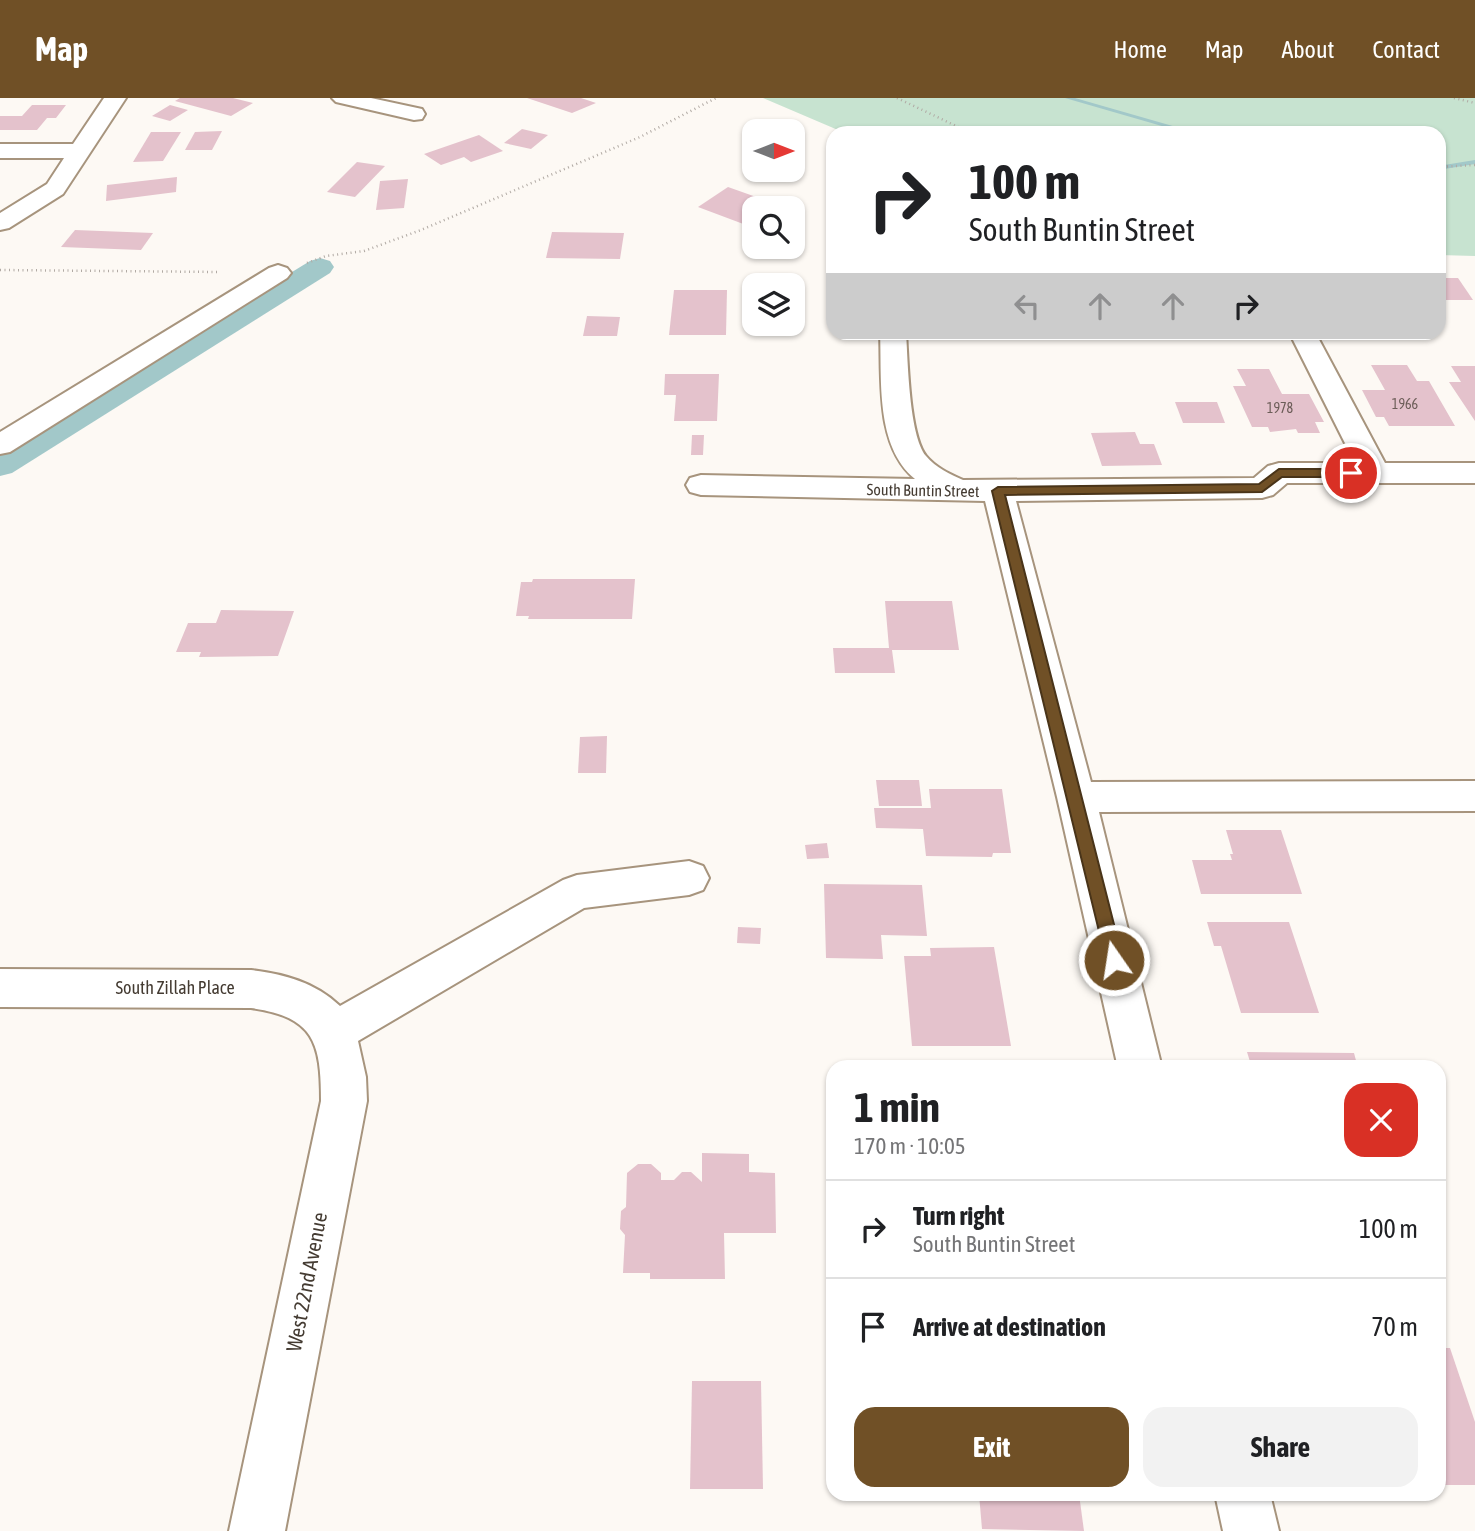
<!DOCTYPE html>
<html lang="en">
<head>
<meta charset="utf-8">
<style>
	:root { --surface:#fff; --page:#f2f2f2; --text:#202124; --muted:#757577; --line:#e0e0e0; --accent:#705026 }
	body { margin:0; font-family:"Asap Condensed",sans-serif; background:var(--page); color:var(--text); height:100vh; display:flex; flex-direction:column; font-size:26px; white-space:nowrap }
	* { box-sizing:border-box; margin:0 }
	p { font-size:23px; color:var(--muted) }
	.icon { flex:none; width:38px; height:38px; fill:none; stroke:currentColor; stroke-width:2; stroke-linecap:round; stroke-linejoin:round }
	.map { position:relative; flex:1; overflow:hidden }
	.drawer { position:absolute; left:826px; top:962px; width:620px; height:441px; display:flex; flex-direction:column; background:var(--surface); border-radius:21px; box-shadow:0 2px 5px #0004 }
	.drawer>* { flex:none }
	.hud { position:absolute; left:826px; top:28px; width:620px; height:214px; border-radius:21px; box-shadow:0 2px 5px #0004; background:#fff; color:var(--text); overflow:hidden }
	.needle { width:46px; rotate:90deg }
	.buttons { position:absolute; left:742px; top:21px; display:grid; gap:14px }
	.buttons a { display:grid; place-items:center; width:63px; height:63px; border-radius:14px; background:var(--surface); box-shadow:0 2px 5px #0004; font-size:35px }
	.pin { position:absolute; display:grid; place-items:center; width:60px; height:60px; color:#fff; margin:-30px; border:4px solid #fff; border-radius:50%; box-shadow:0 2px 7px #0007 }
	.me { position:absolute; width:77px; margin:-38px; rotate:347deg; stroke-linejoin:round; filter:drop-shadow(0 0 5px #0008) }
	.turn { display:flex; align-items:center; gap:24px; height:147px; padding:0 28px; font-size:32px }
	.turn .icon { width:91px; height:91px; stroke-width:2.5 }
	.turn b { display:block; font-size:49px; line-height:60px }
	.lanes { display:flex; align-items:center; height:66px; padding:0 28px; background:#0003; justify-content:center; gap:35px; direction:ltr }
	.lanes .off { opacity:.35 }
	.round { display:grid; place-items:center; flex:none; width:74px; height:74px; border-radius:21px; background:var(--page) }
	.headline { display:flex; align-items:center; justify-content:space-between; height:119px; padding:0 28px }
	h1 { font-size:42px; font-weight:700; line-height:52px }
	.cta { display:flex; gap:14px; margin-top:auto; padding:14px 28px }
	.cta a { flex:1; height:80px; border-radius:21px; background:var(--accent); color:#fff; font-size:28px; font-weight:700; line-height:80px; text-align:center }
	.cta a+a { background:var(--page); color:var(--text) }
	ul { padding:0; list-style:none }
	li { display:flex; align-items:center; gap:21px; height:98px; padding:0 28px; border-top:2px solid var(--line) }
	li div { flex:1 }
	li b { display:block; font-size:26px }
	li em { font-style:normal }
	header { display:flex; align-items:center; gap:42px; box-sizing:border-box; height:98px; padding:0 35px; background:var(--accent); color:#fff }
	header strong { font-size:33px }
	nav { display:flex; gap:38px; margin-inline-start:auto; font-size:24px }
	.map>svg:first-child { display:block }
</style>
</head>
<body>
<header>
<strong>Map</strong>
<nav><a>Home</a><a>Map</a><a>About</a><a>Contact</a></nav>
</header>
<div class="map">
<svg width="1475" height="1433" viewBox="0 0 1475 1433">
	<rect width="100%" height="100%" fill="#fdf9f4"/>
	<!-- green -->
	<polygon fill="#c7e3d0" points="763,0 1475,0 1475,158 1439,157 1438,35 845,35"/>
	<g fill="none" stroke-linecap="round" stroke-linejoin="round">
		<!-- stream -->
		<g fill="#a2c8c9" fill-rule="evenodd">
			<polygon points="1065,0 1075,0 1197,35 1186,35"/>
			<polygon points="1475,62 1475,66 1438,72 1438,68"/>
		</g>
		<!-- canal -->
		<polygon fill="#a2c8c9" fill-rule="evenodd" points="320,160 330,163 334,169 330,175 12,375 0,378 0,352 310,163"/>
	</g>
	<!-- building -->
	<g fill="#e4c2cc">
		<polygon points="180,0 233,0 253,5 231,18 175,3"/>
		<polygon points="527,0 581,0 596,5 572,15"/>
		<polygon points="32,7 66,7 56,20 47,20 37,32 0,32 0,18 22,18"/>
		<polygon points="170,7 188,12 170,23 152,18"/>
		<polygon points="522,31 548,37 531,51 504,45"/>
		<polygon points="222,33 212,52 185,52 195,34"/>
		<polygon points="151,34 181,34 163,63 133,64"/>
		<polygon points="479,37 503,53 471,64 464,59 441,67 424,56"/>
		<polygon points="357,64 385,68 355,99 327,94"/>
		<polygon points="177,79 176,94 106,103 107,87"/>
		<polygon points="408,81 404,110 376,112 380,83"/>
		<polygon points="728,89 787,110 754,110 754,130 698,109"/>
		<polygon points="75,132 153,135 141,152 61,149"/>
		<polygon points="552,134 624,135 620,161 546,160"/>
		<polygon points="1438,180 1458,180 1473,202 1438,202"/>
		<polygon points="674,192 727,192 726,237 669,237"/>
		<polygon points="587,218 620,219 617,238 583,238"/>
		<polygon points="1371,267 1407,267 1417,283 1429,283 1455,328 1389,328 1384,319 1376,319 1362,292 1385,292"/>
		<polygon points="1451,268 1475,268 1475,323 1449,284 1461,284"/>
		<polygon points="1237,271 1269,271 1282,296 1309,296 1324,324 1315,324 1320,335 1298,335 1296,331 1270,334 1268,329 1252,329 1233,288 1246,288"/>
		<polygon points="665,276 719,276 717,323 674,323 676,297 664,297"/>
		<polygon points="1175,304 1217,304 1225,325 1183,325"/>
		<polygon points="1135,334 1140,346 1154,346 1162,367 1102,368 1091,335"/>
		<polygon points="692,337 704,337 703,357 691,357"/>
		<polygon points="533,481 635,481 632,521 528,521 529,518 516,518 521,484 532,484"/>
		<polygon points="885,503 952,503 959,552 892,552 895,575 835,575 833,550 889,550"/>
		<polygon points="221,512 294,513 278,558 199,559 201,554 176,554 188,525 216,525"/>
		<polygon points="607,638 606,675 578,675 580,639"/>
		<polygon points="876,682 919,682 922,708 879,708"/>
		<polygon points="929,691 1002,691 1011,755 993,755 992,759 926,758 923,731 876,730 874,710 931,710"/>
		<polygon points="1226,732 1281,732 1302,796 1201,796 1192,762 1232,762 1230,756 1233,756"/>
		<polygon points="827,745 829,760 807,761 805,747"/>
		<polygon points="824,786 922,787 927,838 881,837 883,861 826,860"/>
		<polygon points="1207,824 1289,824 1319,915 1241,915 1221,848 1214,848"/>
		<polygon points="738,829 761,830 760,846 737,845"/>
		<polygon points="994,849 1011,948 912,948 904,858 931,858 930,850"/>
		<polygon points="1247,954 1354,955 1358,970 1252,970"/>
		<polygon points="702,1055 749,1056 749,1074 775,1075 776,1135 724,1135 725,1181 650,1181 650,1175 623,1175 625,1137 620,1131 621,1113 626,1109 627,1075 638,1066 651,1066 661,1075 661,1082 674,1082 682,1074 691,1074 702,1084"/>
		<polygon points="1438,1250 1450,1250 1475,1324 1475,1387 1438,1387"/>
		<polygon points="692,1283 761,1283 763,1391 690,1391"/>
		<polygon points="979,1396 1079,1396 1084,1433 982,1431"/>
	</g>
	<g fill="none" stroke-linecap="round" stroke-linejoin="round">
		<defs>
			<g id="minor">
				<polygon points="104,0 126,0 63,96 9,130 0,132 0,115 47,86 64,60 0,60 0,46 73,46"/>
				<polygon points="332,0 371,0 422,11 425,16 422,21 414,22 336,4"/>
				<polygon points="278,167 287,170 291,175 287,180 10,354 0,356 0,334 269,170"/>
				<path d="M880,234H906C908,263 909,337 926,358C936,370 950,376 963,382L1254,380L1268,368L1279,365H1355L1291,238L1293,234H1315L1385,365H1475V385H1287L1273,397L1262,400L1016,403L1091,684L1475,683V713L1099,714L1162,970H1118L1057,699L985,403L701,397L690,394L686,387L690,380L701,377L915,381C875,348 882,282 880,234Z"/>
				<path d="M689,763L703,768L709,780L703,792L689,797L584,810L358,943L366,979L367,1003L285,1433H229L321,1003C321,944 314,919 251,910L0,909V871L251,872C284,876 315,884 340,908L563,782L577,777Z"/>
				<polygon points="1215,1396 1270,1396 1279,1433 1223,1433"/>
			</g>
		</defs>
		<!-- minor casing -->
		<use href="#minor" stroke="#a7947d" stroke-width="4"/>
		<!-- path -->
		<g stroke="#b1aaa4" stroke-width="2.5" stroke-dasharray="1 3.5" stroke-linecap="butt">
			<polyline points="897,0 971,35"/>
			<polyline points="1454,0 1475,5"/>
			<polyline points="1438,69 1475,67"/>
			<polyline points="307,165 326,158 364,153 421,132 640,39 716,0"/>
			<polyline points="0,172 220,174"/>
		</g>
		<!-- minor -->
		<use href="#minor" fill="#fff" fill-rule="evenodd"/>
	</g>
	<!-- route -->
	<polygon fill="#705026" stroke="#493419" stroke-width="2" points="1279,371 1351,371 1357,375 1351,379 1282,379 1262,394 1005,397 1123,862 1121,867 1114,869 1108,867 1106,862 992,393 998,389 1259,386"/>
	<g text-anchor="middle" stroke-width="5" stroke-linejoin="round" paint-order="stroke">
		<!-- number labels -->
		<g font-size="14" fill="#6c5d58">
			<text x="1405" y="311">1966</text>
			<text x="1280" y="315">1978</text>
		</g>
		<!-- far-street labels -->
		<g font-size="16" fill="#443b32" stroke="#fff">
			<text transform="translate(923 392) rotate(1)" y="6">South Buntin Street</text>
		</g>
		<!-- street labels -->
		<g font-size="18" fill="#443b32" stroke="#fff">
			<text x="175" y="896">South Zillah Place</text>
		</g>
		<!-- near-street labels -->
		<g font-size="21" fill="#443b32" stroke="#fff">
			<text transform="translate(307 1184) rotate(-79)" y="7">West 22nd Avenue</text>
		</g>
	</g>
</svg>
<div class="buttons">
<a><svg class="needle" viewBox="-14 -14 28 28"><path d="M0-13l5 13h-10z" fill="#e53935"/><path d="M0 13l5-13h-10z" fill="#757577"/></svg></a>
<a><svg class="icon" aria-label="search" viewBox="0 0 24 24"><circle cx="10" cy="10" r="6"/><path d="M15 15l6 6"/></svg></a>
<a><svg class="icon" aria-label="layers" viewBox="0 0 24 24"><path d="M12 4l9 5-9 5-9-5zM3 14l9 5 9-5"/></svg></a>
</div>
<div class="pin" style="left:1351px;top:375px;background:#d93025"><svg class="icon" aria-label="arrive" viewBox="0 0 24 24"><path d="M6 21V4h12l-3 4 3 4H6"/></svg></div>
<svg class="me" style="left:1114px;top:862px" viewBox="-20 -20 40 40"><circle r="17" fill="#705026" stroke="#fff" stroke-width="3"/><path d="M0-11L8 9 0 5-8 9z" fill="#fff"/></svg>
<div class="hud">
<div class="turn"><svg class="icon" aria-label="right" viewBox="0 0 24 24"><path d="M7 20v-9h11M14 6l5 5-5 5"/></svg><div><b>100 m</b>South Buntin Street</div></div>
<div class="lanes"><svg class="icon off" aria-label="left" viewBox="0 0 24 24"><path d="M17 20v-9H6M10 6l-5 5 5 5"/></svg><svg class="icon off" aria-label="ahead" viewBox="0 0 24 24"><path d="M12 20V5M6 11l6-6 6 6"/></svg><svg class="icon off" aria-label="ahead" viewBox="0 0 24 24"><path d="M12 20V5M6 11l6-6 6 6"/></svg><svg class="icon" aria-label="right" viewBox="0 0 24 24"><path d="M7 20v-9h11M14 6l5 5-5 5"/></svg></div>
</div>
<section class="drawer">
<div class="headline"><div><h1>1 min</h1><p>170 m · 10:05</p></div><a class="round" style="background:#d93025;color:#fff"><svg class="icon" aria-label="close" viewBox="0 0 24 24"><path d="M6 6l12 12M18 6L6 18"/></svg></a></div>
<ul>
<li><svg class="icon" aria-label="right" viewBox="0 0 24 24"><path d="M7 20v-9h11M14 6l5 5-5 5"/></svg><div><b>Turn right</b><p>South Buntin Street</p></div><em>100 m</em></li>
<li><svg class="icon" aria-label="arrive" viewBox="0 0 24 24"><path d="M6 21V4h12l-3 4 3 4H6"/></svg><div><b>Arrive at destination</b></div><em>70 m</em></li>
</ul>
<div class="cta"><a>Exit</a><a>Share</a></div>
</section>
</div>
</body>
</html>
